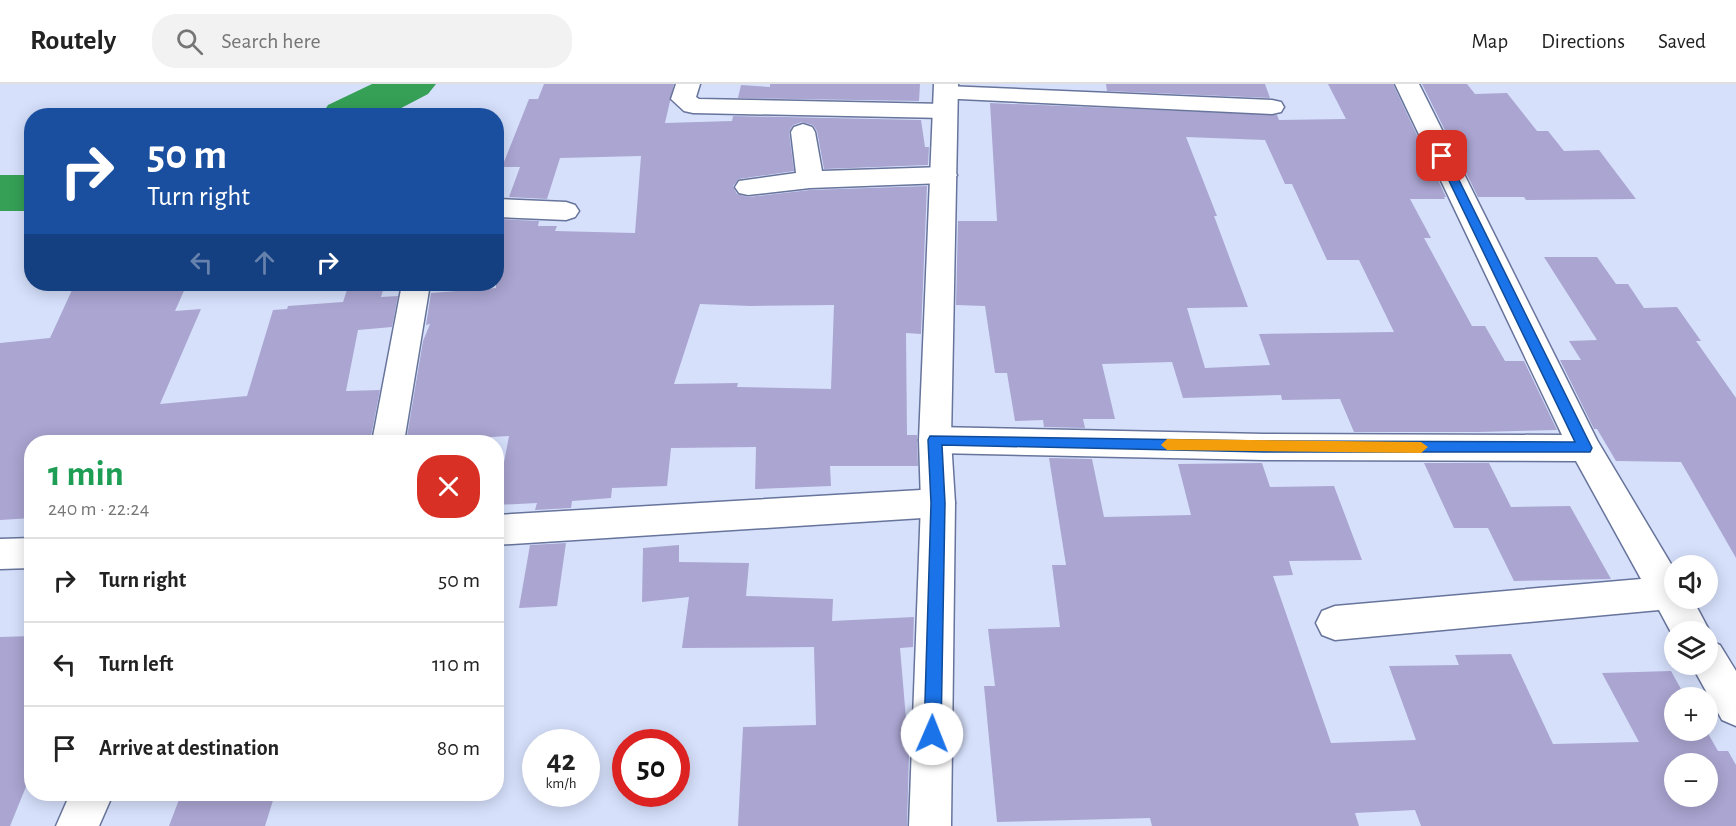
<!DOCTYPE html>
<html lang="en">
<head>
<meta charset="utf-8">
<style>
	:root { --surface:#fff; --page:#f2f2f2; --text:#222; --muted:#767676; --line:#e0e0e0 }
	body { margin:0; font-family:"Alegreya Sans",sans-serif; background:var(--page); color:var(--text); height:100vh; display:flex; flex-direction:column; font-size:22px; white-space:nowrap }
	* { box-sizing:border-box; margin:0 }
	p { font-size:20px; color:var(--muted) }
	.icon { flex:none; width:33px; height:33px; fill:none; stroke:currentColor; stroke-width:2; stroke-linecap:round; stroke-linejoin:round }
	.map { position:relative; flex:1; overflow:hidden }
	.details { position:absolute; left:24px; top:351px; width:480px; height:366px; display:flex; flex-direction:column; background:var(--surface); border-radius:24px; box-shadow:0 3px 15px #0003 }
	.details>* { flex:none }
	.hud { position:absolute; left:24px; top:24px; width:480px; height:183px; border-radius:24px; box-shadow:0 3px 15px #0003; background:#1a4fa0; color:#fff; overflow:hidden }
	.controls { position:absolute; left:1664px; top:471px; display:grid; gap:12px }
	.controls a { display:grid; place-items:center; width:54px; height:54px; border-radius:50%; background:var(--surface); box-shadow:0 3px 15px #0003; font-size:30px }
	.speed { position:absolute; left:522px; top:645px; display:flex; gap:12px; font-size:30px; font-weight:700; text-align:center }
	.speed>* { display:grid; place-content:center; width:78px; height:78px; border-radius:50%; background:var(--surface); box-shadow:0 3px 15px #0003; line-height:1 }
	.speed small { font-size:15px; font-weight:400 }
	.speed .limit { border:9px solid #d22; background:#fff; color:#111 }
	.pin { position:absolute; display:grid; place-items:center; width:51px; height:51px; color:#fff; margin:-26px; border-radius:12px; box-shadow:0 3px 9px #0006 }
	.me { position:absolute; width:66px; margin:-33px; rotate:1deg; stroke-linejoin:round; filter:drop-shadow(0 0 4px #0008) }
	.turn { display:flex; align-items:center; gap:21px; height:126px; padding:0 24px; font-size:27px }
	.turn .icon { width:78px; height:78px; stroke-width:2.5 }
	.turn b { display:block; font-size:42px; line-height:51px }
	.lanes { display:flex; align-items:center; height:57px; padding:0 24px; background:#0003; justify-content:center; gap:30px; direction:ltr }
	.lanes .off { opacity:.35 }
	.round { display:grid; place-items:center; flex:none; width:63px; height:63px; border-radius:24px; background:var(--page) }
	.headline { display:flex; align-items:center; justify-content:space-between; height:102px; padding:0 24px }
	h1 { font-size:36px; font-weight:600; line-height:45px; color:#1e9e55 }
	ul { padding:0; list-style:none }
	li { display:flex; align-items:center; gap:18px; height:84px; padding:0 24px; border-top:2px solid var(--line) }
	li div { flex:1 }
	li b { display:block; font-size:22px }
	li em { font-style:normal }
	header { display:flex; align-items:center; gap:36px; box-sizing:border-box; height:84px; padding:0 30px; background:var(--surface); border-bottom:2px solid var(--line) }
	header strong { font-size:28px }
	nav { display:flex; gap:33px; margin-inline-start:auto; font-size:21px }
	.search { width:420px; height:54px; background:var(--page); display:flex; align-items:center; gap:15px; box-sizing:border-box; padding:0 21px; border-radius:24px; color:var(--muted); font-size:22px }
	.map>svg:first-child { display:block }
</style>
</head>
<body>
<header>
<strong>Routely</strong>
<div class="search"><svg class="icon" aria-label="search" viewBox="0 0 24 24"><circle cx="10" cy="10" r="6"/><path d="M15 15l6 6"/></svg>Search here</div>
<nav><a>Map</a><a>Directions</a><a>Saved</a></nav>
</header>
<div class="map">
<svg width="1736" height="742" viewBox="0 0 1736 742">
	<rect width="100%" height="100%" fill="#d6e0fb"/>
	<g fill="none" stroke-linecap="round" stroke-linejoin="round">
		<!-- river -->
		<g fill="#35a056" fill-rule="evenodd">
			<polygon points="372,0 436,0 428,10 386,32 321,32 328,21"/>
			<rect x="0" y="91" width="32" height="36"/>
		</g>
	</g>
	<!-- building -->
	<g fill="#aaa5d1" fill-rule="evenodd">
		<path d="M544,0H674L665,39L732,37L733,32L921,36L925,63H929L928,81L824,85L817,47L813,41L802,38L793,41L789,48L794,87L739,95L733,102L737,110L748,113L810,106L927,102L921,250L906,249L907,351H917L918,382H830L831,402L755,405L756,363L671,364L667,402L612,404L611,414L572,417L571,424L535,426L537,419L496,421L509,352L406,358L423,257L430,240L426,241L431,209L496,204V146L500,135L539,137L538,142H557L555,147L635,149L641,72L560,74L547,115L509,113L520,83H502L529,15H538ZM700,220L750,222L834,221L831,305L737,303L738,299L674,300Z"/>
		<polygon points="770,0 920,0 919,17 738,14 741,1 770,3"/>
		<polygon points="1106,0 1265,0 1270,14 1107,7"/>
		<path d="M1328,0H1393L1446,113H1444L1445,115H1410L1431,154H1424L1472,242H1485L1505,277H1524L1557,346L1478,348H1354L1340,315L1282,316L1281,311L1183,314L1172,278L1102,280L1115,335H1083L1085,344L1044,343L1043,336L1015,337L1007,289H995L985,222L956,221L958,137H997L990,19L1277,31L1279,36L1346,35ZM1186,53L1265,56L1285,100H1292L1327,176H1359L1394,248L1259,250L1270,281L1205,284L1187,224L1248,223L1214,132H1217Z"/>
		<polygon points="1422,0 1467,0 1475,10 1507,9 1537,47 1548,47 1564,67 1599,66 1636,115 1526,116 1524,113 1478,113"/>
		<polygon points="1544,173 1597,173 1616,200 1628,200 1644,224 1677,223 1701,257 1696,257 1736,314 1736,474 1681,378 1616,377 1597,345 1594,345 1560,276 1581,276 1569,257 1597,256"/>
		<polygon points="135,200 187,200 175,227 201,225 160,320 247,312 273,226 287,225 288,222 343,218 349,200 385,200 381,213 398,212 392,243 358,246 346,307 380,306 370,358 32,358 32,434 0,436 0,259 50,254 72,206"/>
		<path d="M1049,374L1092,375L1104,433L1191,431L1178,380L1262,379L1270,403L1334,402L1362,476L1289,477L1293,491L1273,492L1331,659L1416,656L1389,582L1459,581L1455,571L1511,570L1553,660L1639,658L1602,589L1671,587L1686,614H1674V646H1706L1718,667H1728L1736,681V742H1421L1415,726L1355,729L1359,742H1152L1150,734L997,738L984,602H995L988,545L1060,543L1052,481H1066ZM1674,680H1707V712H1674Z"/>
		<polygon points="1424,379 1489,379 1511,423 1570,422 1611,495 1514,497 1488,444 1454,444"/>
		<polygon points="566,459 557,522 519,524 530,461"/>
		<polygon points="679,461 679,478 749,479 746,512 833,515 832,537 914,533 913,563 900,564 909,670 907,742 738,742 743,643 816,641 814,563 682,564 689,513 642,518 643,464"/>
		<polygon points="32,552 32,688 10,742 0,742 0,553"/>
		<polygon points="241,710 275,710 265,742 169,742 180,713"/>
	</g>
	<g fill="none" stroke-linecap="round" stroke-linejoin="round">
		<defs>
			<g id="minor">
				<polygon points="676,0 700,0 696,13 699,15 945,20 954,22 957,27 954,32 945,34 693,29 684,27 671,15"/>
				<polygon points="1395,0 1419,0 1597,356 1674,485 1674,514 1692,514 1710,548 1707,554 1707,548 1674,548 1674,554 1659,526 1335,556 1322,551 1316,539 1322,527 1335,522 1641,495 1576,377 1264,376 935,369 923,365 919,356 923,347 935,343 1264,350 1562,351"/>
				<polygon points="946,2 1272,16 1281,18 1284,23 1281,28 1272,30 938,14 934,9 938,4"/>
				<polygon points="803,40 812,43 815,48 822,87 944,83 953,85 957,91 953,97 944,99 810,104 748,111 739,109 735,103 739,97 796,89 791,48 794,43"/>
				<polygon points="496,115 566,118 575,121 579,127 575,133 566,136 496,133"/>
				<polygon points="402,200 430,200 404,358 372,358"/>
				<polygon points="1707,556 1720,561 1736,587 1736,642 1722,636 1691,580 1707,580"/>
				<polygon points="70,710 113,710 99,742 56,742"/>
			</g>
			<g id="tertiary">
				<polygon points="938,405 950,409 955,419 950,429 938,433 496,461 496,431"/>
				<polygon points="32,454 32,484 0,485 0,455"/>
			</g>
			<polygon id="secondary" points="934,0 958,0 951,356 955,419 951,742 909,742 921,419 919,356"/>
		</defs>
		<!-- minor casing -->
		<use href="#minor" stroke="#67749b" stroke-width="3"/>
		<!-- tertiary casing -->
		<use href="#tertiary" stroke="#67749b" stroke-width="3"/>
		<!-- secondary casing -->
		<use href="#secondary" stroke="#67749b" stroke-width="3"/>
		<!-- minor -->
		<use href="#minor" fill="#fff" fill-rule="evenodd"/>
		<!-- tertiary -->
		<use href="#tertiary" fill="#fff" fill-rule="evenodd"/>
		<!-- secondary -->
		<use href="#secondary" fill="#fff" fill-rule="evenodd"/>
	</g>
	<!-- route -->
	<polygon fill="#1a73e8" stroke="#114b97" stroke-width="1.5" points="1442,68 1447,72 1592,364 1590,368 1264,368 942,361 945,419 941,650 938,656 932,658 926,656 924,650 931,419 928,356 930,352 1264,357 1575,358 1437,72"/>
	<!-- slow -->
	<polygon fill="#f59e0b" points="1167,355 1421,358 1428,363 1421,369 1167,366 1161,361"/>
</svg>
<div class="controls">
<a><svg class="icon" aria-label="sound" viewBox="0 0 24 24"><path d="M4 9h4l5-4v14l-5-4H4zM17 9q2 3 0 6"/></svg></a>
<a><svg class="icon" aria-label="layers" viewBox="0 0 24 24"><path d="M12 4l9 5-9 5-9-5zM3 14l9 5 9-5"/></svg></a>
<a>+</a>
<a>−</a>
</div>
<div class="speed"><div>42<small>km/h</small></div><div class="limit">50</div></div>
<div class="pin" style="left:1442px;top:72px;background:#d93025"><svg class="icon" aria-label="arrive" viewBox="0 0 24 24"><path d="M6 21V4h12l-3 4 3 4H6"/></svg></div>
<svg class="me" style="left:932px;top:650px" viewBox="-20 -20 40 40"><circle r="19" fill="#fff"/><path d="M0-13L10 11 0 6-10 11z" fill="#1a73e8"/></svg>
<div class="hud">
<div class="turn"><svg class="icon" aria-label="right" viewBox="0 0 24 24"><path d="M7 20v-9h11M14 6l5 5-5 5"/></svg><div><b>50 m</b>Turn right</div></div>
<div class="lanes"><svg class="icon off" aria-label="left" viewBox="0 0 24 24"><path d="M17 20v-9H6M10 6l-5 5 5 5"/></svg><svg class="icon off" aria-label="ahead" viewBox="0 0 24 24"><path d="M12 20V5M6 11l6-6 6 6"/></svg><svg class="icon" aria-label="right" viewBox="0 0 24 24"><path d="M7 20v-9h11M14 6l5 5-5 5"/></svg></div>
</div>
<section class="details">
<div class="headline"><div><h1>1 min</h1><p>240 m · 22:24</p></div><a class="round" style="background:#d93025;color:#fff"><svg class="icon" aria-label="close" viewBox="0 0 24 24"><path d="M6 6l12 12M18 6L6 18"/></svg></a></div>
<ul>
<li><svg class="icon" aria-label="right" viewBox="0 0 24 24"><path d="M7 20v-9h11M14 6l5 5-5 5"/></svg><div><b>Turn right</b></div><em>50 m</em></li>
<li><svg class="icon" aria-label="left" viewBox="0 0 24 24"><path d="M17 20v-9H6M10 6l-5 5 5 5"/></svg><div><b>Turn left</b></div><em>110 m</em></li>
<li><svg class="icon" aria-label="arrive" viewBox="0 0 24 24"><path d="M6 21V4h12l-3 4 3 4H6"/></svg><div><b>Arrive at destination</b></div><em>80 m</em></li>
</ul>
</section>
</div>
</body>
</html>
